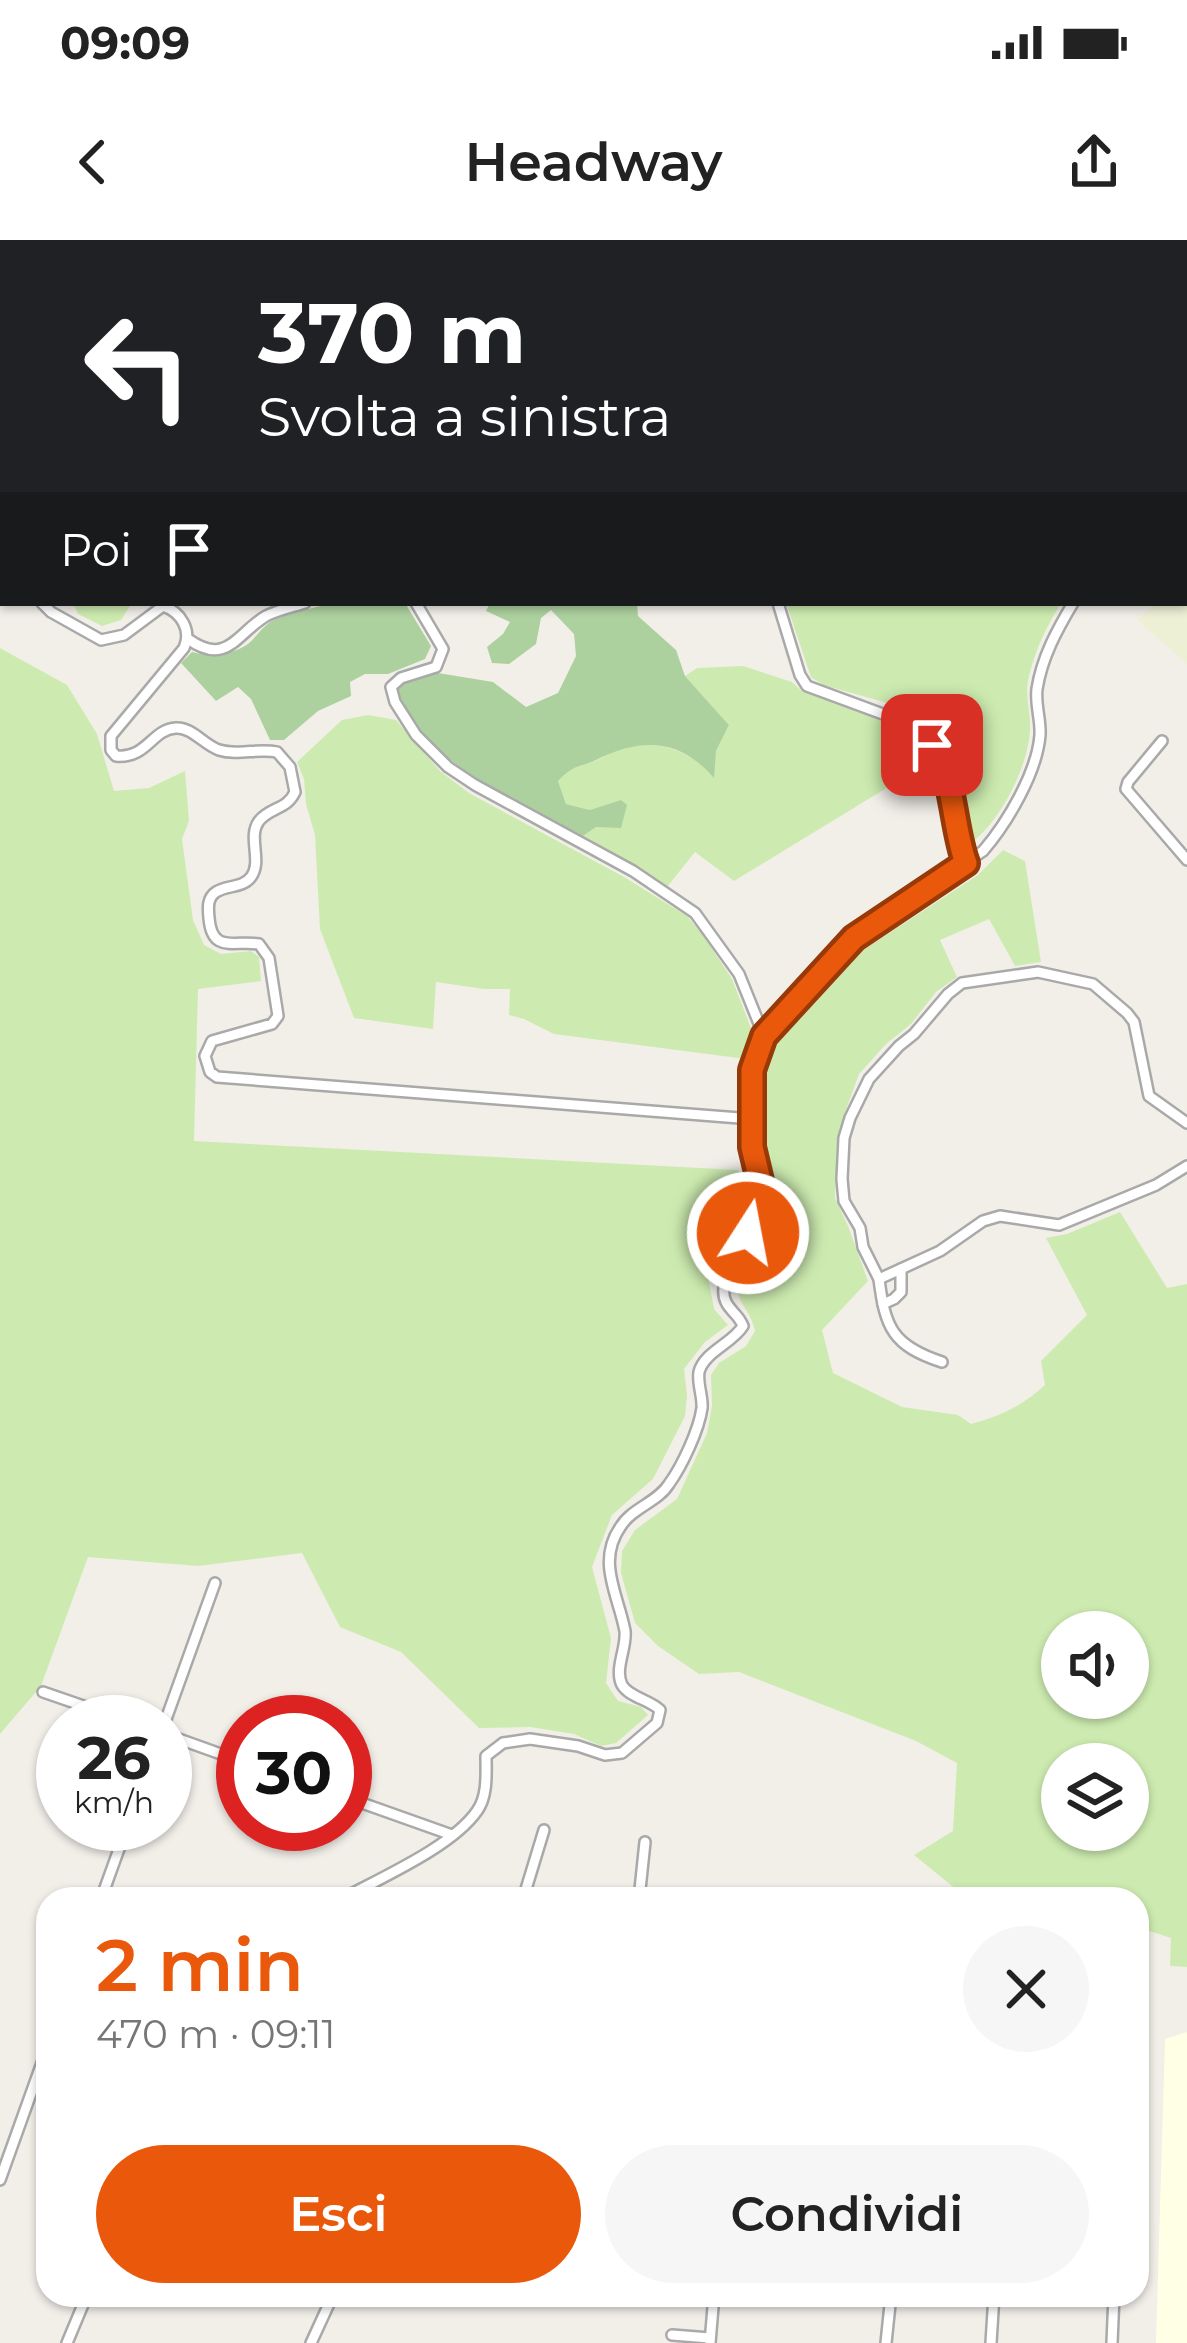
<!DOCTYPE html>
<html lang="it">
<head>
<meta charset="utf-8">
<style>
	:root { --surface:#fff; --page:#f6f6f6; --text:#222; --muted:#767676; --accent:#ea580c }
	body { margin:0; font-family:Montserrat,sans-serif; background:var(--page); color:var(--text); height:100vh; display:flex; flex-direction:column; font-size:45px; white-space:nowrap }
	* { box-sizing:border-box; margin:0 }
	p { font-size:39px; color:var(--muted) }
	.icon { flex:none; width:66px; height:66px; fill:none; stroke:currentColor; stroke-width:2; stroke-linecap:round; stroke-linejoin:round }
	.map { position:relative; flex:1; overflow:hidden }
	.details { position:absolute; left:36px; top:1647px; width:1113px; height:420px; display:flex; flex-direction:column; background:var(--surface); border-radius:36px; box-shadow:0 3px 9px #0004 }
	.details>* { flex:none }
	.banner { position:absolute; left:0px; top:0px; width:1188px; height:366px; box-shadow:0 3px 9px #0004; background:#202124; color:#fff; overflow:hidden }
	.tools { position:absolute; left:1041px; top:1371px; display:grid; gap:24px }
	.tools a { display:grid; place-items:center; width:108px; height:108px; border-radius:50%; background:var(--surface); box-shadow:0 3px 9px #0004; font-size:60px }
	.speed { position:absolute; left:36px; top:1455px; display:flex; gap:24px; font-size:60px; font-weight:700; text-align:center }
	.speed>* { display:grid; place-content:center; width:156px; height:156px; border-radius:50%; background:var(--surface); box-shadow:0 3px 9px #0004; line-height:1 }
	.speed small { font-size:30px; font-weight:400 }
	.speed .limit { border:18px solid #d22; background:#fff; color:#111 }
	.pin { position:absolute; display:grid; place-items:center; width:102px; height:102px; color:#fff; margin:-51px; border-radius:24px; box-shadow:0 6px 18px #0006 }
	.me { position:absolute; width:132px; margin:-66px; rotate:11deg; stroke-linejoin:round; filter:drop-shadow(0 0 9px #0008) }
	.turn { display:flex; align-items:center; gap:42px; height:252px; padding:0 60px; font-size:54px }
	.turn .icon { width:156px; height:156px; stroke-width:2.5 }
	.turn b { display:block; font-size:84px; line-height:102px }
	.then { display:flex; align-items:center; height:114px; padding:0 60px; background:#0003; gap:24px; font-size:45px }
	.round { display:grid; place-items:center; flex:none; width:126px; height:126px; border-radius:63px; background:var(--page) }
	.headline { display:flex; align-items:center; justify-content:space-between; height:204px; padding:0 60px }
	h1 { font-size:72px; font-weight:600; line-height:90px; color:var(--accent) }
	.cta { display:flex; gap:24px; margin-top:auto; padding:24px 60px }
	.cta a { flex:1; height:138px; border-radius:72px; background:var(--accent); color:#fff; font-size:48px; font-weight:600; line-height:138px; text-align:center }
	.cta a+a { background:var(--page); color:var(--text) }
	.status { display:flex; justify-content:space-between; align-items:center; height:84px; padding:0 60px; background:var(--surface); direction:ltr }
	.status svg { height:33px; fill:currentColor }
	header { display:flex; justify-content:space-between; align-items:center; height:156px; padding:0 60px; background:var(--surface); font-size:54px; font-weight:600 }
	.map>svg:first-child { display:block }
</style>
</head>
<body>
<div class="status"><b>09:09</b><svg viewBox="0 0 49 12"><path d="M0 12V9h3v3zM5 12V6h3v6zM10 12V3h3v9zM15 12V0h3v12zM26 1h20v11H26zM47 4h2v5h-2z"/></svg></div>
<header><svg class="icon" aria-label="back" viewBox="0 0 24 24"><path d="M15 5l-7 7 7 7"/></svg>Headway<svg class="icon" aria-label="share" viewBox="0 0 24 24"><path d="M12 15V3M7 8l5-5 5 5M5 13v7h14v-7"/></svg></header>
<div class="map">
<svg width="1187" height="2103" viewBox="0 0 1187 2103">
	<rect width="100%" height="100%" fill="#f2efe9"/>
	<!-- education -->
	<polygon fill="#ffffe5" points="1187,1792 1187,2103 1156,2103 1165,1799"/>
	<!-- farmland -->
	<polygon fill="#eef0d5" points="1187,332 1187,424 1137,380 1155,363 1185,363"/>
	<!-- grass -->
	<g fill="#cdebb0" fill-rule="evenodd">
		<polygon points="639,0 1149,0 1149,3 640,3"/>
		<polygon points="73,363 132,363 121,380 102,386 78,374"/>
		<path d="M786,363H1061C1045,390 1035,410 1028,441C1025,457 1031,473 1030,489C1029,526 1000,582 970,604L964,591L943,501L905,474L884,462L823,445L811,437Z"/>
		<polygon points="0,408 67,445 97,494 114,551 149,548 185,531 189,581 182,599 193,680 204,705 221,714 251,711 259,717 261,741 198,749 194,901 738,930 749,965 708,1036 714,1069 728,1085 705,1102 684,1129 687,1155 685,1176 653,1239 612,1275 592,1327 611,1398 606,1443 618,1461 641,1467 648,1475 616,1503 601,1506 574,1494 530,1487 479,1488 401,1412 340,1387 302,1313 198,1326 88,1317 41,1446 0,1494"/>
		<path d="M743,426L792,442L802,451C848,468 900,481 934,519L734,641L695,612L667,647L583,596L596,587L590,570L566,564L558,541C577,522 578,529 599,519C608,515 617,508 626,506C660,500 691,511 713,536L716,511L729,485L685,436L697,428Z"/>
		<polygon points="368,475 396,480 440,531 469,553 624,637 687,676 703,695 732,739 754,796 746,819 554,794 524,779 509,775 510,749 484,749 436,742 433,789 354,778 320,689 315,595 306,564 304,539 297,522 342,480"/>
		<path d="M1003,610L1025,621L1041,722L1015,726L989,679L940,700L957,737L936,752L911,784L886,804L859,834L843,878L837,904L835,958L848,986L868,1041L822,1090L833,1133L902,1167L958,1175L971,1184C1001,1176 1022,1166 1045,1145L1041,1121L1087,1075L1046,998L1067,994L1120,972L1167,1048L1187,1044V1727L1170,1726L1171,1698L1137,1687V1659H983L957,1650L914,1615L953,1591L957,1523L916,1501L739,1432L699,1434L658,1406L635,1383L621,1333L622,1311L635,1290L677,1259L707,1193L712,1166L711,1135L719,1123L746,1106L755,1091C749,1064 732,1064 740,1032L769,1041L786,997L762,910V825L774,803L848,720L978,635ZM1128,1392V1458H1062V1392ZM1128,1524V1590H1062V1524Z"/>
	</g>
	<!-- forest -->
	<g fill="#add19e">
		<polygon points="0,0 188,0 191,3 3,3 3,171 0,171"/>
		<path d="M333,363H405L431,406L425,419L388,434H365L350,442L351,456L318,471L284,500H270L251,459L238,447L216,461L181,423L192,412C209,417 232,415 248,404C258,396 263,384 276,379C294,371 314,368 333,363Z"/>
		<path d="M490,363H637L638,376L676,410L685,436L729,485L716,511L714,538C681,500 644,497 600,518C579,529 577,522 558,541L566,564L590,570L621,560L627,565L621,588L596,587L583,596C524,565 414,518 397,448L401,444L438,433L493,442L526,467L558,453L576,416L574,394L551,370L541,378L536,404L509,424L492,423L487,407L503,394L510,382L486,371Z"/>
	</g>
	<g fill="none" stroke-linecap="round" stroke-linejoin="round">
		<defs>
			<g id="minor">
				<polyline points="201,0 203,3"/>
				<polyline points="391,0 392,3"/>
				<polyline points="1185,189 1187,191"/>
				<path d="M42,363L51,372L101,400L124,395L163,366C181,372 192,390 184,408L111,496V510L116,516C147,519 152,489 176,488C192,487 204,505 219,510C238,516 258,508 277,512L290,527L295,552C287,570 270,567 259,581C247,597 263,621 251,637C243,648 227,645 216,652C207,658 208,668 209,678C212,714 234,700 259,704L269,718L278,776L272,784L212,801L205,816L210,832L217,837L752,879"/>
				<polyline points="416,363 443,409 436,427 401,438 391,447 395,462 416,495 448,527 475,545 633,631 695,673 739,734 764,796"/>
				<polyline points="778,363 800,435 807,446 899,480 939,512 957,596 966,623"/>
				<path d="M188,399C227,427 237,393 266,376C278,370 292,367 305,363"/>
				<polyline points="1162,501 1128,542 1126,549 1187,620"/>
				<polyline points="879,1039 863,1007 860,988 844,961 842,939 844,898 850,878 869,839 899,806 914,794 948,754 962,743 1038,732 1093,744 1127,773 1134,782 1149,856 1187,883"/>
				<polyline points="883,1064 894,1059 901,1052 901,1029"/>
				<path d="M942,1122C893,1106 885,1088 879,1039L940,1011L983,981L1000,976L1059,985L1156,945L1187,926"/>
				<polyline points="43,1452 130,1482"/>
				<polyline points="165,1482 215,1343"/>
				<polyline points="165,1494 243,1522"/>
				<polyline points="345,1557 452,1595"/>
				<polyline points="101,1659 128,1584"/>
				<path d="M342,1659C380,1638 452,1607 477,1571C488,1556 486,1533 486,1516L503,1503L530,1499L578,1506L605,1515L622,1513L657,1483L660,1470C650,1460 629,1457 622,1445C614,1429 627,1408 625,1391C618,1354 596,1321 621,1286C632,1268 658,1262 669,1244C682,1226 699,1190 702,1168C703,1157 697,1143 699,1132C704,1112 733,1103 743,1086C739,1075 731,1072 726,1062C714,1039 753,984 765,962L752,907V830L764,796L854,698L983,611C1007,583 1037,533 1040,495C1041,480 1035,464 1037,449C1042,417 1057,390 1073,363"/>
				<polyline points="523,1659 544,1590"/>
				<polyline points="639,1659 645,1602"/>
				<polyline points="823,1659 828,1656 853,1657"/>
				<polyline points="0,1940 48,1806"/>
				<polyline points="672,2095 710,2098"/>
				<polyline points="67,2103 87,2055"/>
				<polyline points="311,2103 333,2055"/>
				<polyline points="710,2103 714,2055"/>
				<polyline points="886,2103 891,2055"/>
				<polyline points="991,2103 994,2055"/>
				<polyline points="1112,2103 1114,2055"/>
			</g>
		</defs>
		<!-- minor casing -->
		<use href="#minor" stroke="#a9a9a9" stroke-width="14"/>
		<!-- minor -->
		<use href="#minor" stroke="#fff" stroke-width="9"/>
	</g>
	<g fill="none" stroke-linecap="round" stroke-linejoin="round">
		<defs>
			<path id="route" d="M748,993L765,962L752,907V830L764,796L854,698L966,623C953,590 953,528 932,505"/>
		</defs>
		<!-- route casing -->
		<use href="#route" stroke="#983908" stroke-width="30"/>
		<!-- route -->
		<use href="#route" stroke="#ea580c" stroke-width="21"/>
	</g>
</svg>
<div class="tools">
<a><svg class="icon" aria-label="sound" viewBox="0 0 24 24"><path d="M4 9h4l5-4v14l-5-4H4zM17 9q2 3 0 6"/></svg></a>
<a><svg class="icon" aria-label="layers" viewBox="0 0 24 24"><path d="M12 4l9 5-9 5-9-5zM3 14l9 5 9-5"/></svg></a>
</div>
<div class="speed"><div>26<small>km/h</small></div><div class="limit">30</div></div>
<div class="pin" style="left:932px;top:505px;background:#d93025"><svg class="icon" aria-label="arrive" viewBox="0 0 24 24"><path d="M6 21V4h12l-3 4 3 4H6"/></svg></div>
<svg class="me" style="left:748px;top:993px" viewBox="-20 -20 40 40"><circle r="17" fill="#ea580c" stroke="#fff" stroke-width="3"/><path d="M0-11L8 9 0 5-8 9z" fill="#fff"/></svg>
<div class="banner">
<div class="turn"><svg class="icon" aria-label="left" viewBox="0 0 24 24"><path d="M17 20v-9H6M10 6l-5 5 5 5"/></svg><div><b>370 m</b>Svolta a sinistra</div></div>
<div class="then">Poi<svg class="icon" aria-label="arrive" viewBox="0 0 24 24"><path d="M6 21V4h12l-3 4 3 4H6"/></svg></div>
</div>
<section class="details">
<div class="headline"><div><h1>2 min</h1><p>470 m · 09:11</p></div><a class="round"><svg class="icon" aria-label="close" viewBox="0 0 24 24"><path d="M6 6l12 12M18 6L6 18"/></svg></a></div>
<div class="cta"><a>Esci</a><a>Condividi</a></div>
</section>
</div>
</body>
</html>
